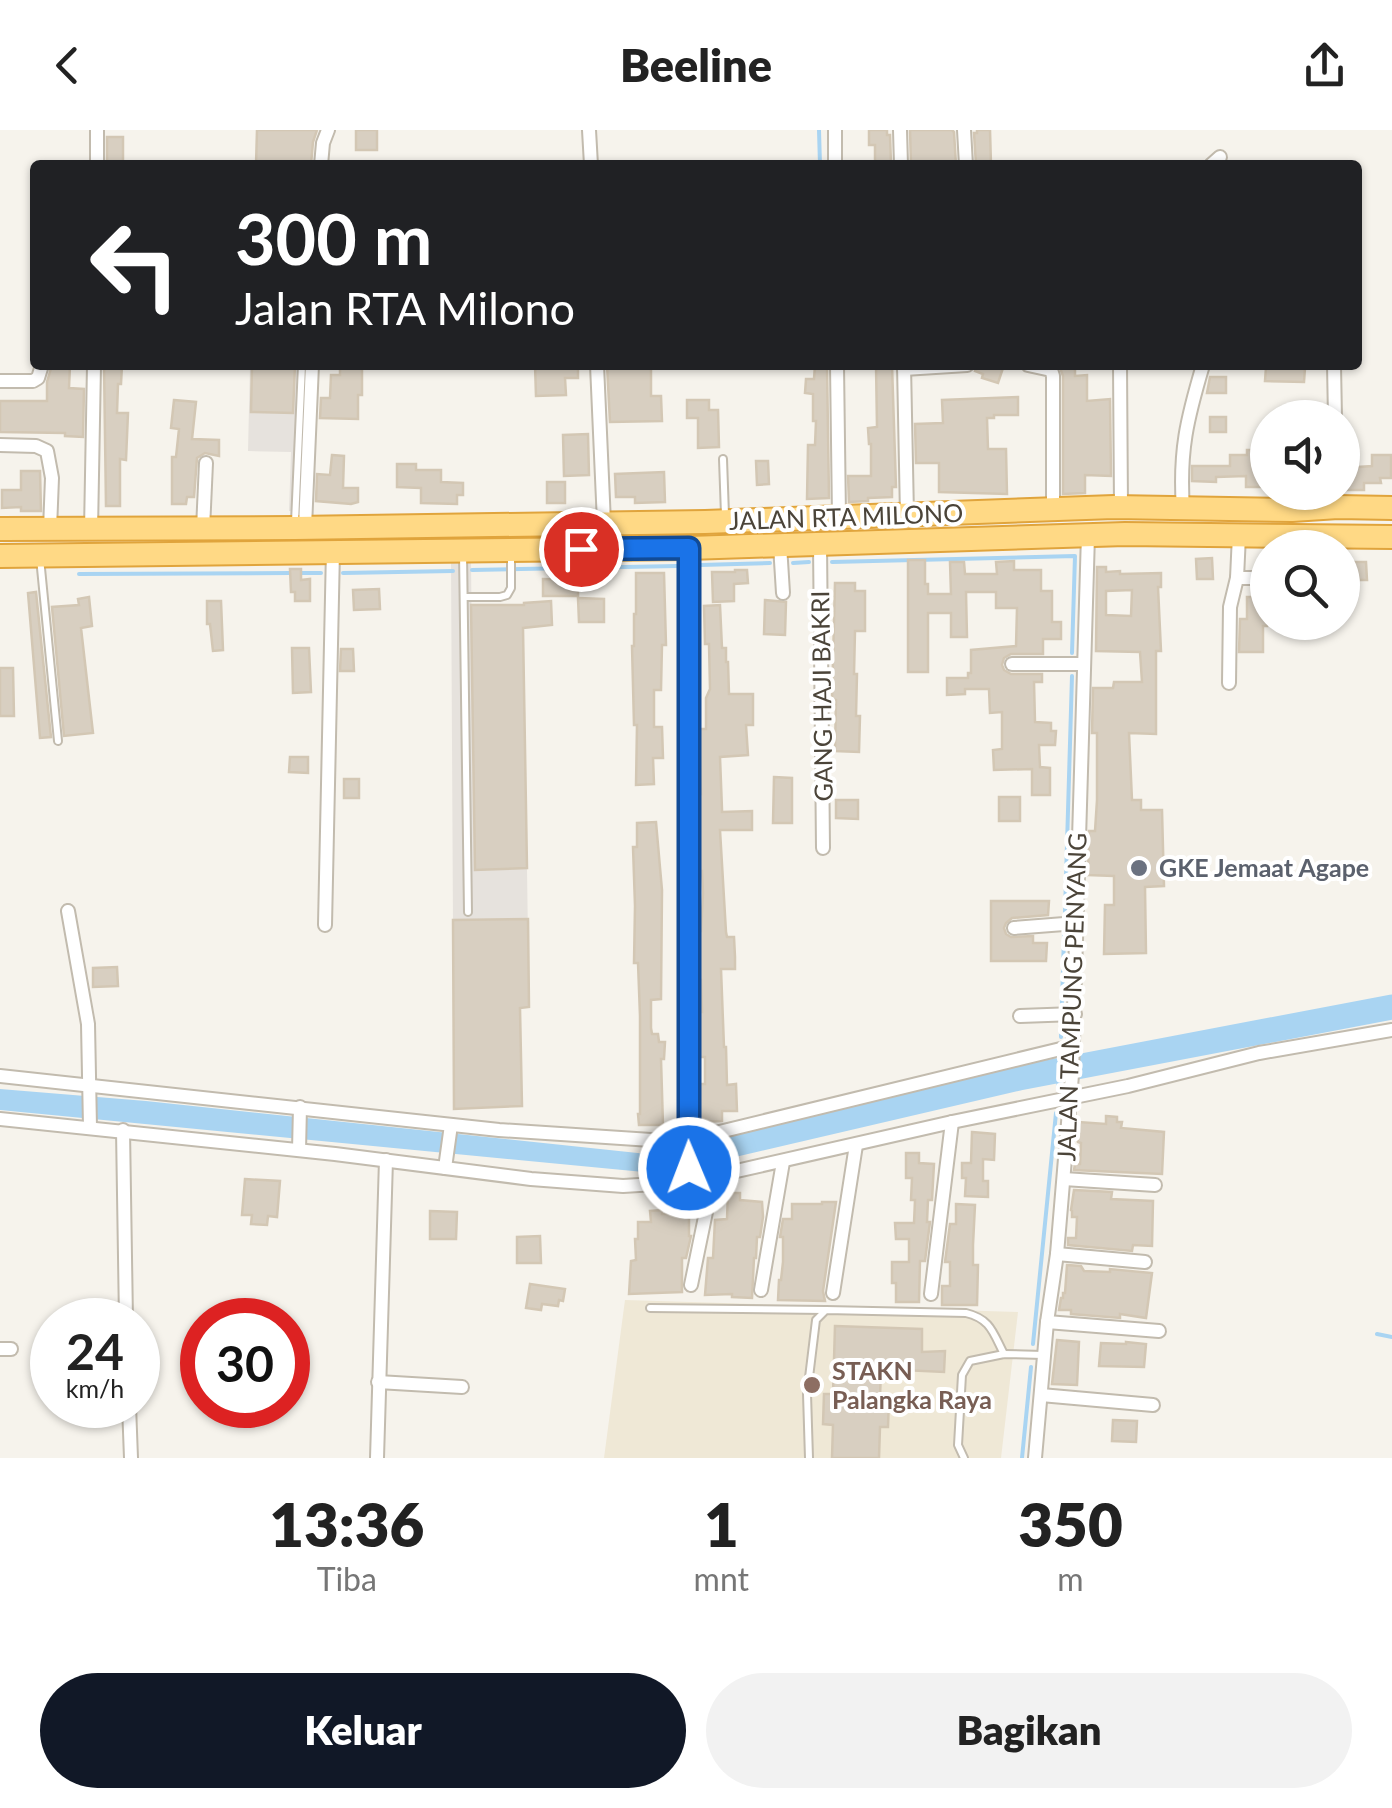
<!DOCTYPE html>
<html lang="id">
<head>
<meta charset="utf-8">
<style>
	:root { --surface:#fff; --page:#f2f2f2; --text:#222; --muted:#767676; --accent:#111827 }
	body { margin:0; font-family:Lato,sans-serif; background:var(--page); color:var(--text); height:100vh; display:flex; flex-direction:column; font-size:38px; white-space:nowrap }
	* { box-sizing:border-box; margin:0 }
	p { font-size:32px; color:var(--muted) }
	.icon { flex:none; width:55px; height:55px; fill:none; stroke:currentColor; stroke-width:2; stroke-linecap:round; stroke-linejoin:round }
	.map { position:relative; height:1328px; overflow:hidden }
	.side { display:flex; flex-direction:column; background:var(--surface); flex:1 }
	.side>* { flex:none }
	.guide { position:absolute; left:30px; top:30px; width:1332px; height:210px; border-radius:10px; box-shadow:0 2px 8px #0004; background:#202124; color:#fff; overflow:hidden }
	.tools { position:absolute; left:1250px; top:270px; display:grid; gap:20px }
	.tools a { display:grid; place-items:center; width:110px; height:110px; border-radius:50%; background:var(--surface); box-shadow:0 2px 8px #0004; font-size:50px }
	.speed { position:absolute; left:30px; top:1168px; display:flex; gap:20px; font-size:50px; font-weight:700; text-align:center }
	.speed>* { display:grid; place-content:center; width:130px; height:130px; border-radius:50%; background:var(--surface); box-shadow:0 2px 8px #0004; line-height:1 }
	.speed small { font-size:25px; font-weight:400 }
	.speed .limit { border:15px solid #d22; background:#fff; color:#111 }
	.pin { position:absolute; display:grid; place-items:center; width:85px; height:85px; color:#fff; margin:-42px; border:5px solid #fff; border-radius:50%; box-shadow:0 2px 10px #0007 }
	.me { position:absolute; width:110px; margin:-55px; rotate:359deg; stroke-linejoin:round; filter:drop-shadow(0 0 8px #0008) }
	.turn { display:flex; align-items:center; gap:35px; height:210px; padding:0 40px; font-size:45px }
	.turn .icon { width:130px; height:130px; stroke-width:2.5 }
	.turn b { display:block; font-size:70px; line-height:85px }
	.eta { display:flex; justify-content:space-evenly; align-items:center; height:170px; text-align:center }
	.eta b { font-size:60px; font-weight:800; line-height:70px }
	.primary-button { display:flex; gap:20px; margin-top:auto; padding:20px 40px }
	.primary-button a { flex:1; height:115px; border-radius:60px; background:var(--accent); color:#fff; font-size:40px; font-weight:800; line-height:115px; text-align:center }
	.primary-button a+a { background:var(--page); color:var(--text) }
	header { display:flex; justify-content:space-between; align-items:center; height:130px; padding:0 40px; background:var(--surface); font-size:45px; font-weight:800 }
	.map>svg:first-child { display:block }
</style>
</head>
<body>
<header><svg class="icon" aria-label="back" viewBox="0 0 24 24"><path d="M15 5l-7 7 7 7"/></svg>Beeline<svg class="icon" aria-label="share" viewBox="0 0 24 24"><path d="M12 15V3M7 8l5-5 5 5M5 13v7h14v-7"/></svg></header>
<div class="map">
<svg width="1392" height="1328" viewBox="0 0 1392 1328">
	<rect width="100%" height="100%" fill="#f6f3ec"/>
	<!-- industrial -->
	<g fill="#e6e2dd">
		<polygon points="250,235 309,235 303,382 289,381 291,322 248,321"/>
		<polygon points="451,430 471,430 472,532 524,532 529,877 520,878 522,976 454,979"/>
	</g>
	<!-- education -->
	<polygon fill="#efe8d6" points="625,1170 1018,1182 1001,1328 604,1328"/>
	<!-- water -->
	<polygon fill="#a9d4f2" points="0,959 146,971 647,1024 696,1017 699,1036 654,1043 0,980"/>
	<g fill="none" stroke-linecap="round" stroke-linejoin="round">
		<!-- stream -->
		<g stroke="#a9d4f2" stroke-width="4">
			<polyline points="819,0 820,35"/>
			<polyline points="832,432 1075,426 1072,523"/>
			<polyline points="793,433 809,432"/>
			<polyline points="700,435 770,433"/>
			<polyline points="472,440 677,436"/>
			<polyline points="300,443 321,443"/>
			<polyline points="343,443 453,441"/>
			<polyline points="79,444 291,443"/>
			<polyline points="1065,782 1072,546"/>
			<polyline points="1062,873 1064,806"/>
			<polyline points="1061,907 1061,896"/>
			<polyline points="1058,959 1060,931"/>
			<polyline points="1377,1204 1392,1207"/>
			<polyline points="1033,1214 1056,983"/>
			<polyline points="1022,1328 1031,1237"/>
		</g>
		<!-- river -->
		<polyline stroke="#a9d4f2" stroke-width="25" points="663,1031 1019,948 1392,877"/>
	</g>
	<!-- building -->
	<g fill="#d8cfc1" stroke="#d3c7b4" stroke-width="2.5" fill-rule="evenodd">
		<polygon points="257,0 317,0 313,12 311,35 256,35"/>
		<rect x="356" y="0" width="21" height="20"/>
		<polygon points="869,0 887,0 887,5 890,5 891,34 875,34 875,15 869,15"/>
		<polygon points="910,0 952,0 954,2 956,35 911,35"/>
		<polygon points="977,0 990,0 991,35 976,35 974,3 977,3"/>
		<rect x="107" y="7" width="16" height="28"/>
		<polygon points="52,235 70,235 69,258 84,259 83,307 65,306 65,303 0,302 0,271 47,271 47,252"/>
		<polygon points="104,235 122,235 121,254 118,254 117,283 128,283 126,330 120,329 120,376 106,376"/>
		<polygon points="252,235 295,235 293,283 251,282"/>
		<polygon points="340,235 362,235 362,265 358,265 358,289 320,288 321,268 330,268 331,245 340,245"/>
		<polygon points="535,235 578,235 578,248 565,248 566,265 536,266"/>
		<polygon points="607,235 651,235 651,266 661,266 662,291 610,292"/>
		<polygon points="815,235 827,235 829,368 807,369 808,315 815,315 816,291 813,291 813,264 805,263 806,249 814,249"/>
		<polygon points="876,235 892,235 896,357 892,357 892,367 868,368 868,371 849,372 848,346 871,346 871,314 869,314 868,298 877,297"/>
		<polygon points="977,235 1004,235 998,253 982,248 983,244 975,241"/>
		<polygon points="1059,235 1075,235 1075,246 1087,245 1087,271 1110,269 1111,346 1085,345 1085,363 1063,364 1063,246"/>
		<polygon points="1266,237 1305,238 1304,252 1265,251"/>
		<polygon points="1210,247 1226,247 1226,263 1207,263"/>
		<polygon points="1018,267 1018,285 994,285 994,288 987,288 988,319 1006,319 1007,364 939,362 939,333 916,333 915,294 943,293 942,270"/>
		<polygon points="174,270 196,272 192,309 219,310 219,326 205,323 197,328 194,367 187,367 186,374 172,374 172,327 176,327 179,299 171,298"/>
		<polygon points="687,270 709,270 709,280 718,280 719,317 698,318 698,288 687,288"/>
		<rect x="1210" y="287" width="16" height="15"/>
		<polygon points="588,304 589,345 564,346 563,305"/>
		<polygon points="1247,320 1268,320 1268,357 1246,357 1246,346 1216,347 1216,352 1192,351 1192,336 1230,336 1230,325 1247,325"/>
		<polygon points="332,325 344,326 343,358 358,358 358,372 351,374 316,371 317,344 330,345"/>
		<polygon points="1372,325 1391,325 1391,348 1380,348 1381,353 1364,353 1364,360 1344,360 1344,338 1372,336"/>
		<polygon points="756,331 768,331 769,354 757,355"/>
		<polygon points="397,334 416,334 416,340 441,340 441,352 463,353 463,365 457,365 457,374 421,373 421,358 397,357"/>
		<polygon points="21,341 40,341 41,381 21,381 21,377 2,378 2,360 21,360"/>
		<polygon points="664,342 665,372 635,373 635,367 616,367 615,344"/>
		<rect x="547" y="352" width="18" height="21"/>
		<polygon points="1212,428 1213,449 1197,449 1196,429"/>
		<polygon points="908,430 925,430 925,454 928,454 928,464 951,464 950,432 964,432 965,444 997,444 996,432 1014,431 1014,440 1041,440 1041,461 1052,461 1052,492 1061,492 1061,509 1043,509 1043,524 1011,524 1004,528 1002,535 1004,540 1011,544 1042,544 1042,552 1034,552 1035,592 1051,593 1051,601 1056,601 1055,615 1039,615 1040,637 1050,638 1050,665 1032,665 1032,639 994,640 993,620 1002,619 1002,582 990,583 989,559 965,559 965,564 947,565 947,548 968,548 968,543 971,543 971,520 1016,516 1017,478 996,478 996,462 966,462 967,507 951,507 951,483 928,483 928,542 908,542"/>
		<polygon points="1351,432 1366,432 1367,450 1352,450"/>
		<path d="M1097,437H1106V442L1120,441V444L1161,443V457H1158L1161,521H1156V604L1129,603L1132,670H1141V680H1162L1164,756L1145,757L1146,823L1104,824L1105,775H1114V746L1088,745L1089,701H1095L1097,670V603H1092L1093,558H1113L1114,552H1142L1140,522L1096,521ZM1132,460L1131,486L1106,485V461Z"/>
		<polygon points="290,439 301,439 301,450 310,449 310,471 295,471 295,462 291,462"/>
		<polygon points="735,440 747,440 748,453 734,454 734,471 713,472 712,442 735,442"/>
		<polygon points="636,443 664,443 666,515 662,515 661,560 654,560 654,597 662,597 663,628 653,628 654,654 636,655 637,595 634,595 632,516 634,516 634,484 636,484"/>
		<polygon points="543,449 578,450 578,466 543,466"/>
		<polygon points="835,453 855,453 855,461 865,461 865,501 855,501 854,544 857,544 856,586 860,586 859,622 835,621 836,570 832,569"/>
		<polygon points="379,459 380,479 354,480 353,460"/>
		<polygon points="36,462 51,607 40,608 28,463"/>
		<polygon points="89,467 92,496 81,498 93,603 64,606 52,477 79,475 78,469"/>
		<polygon points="1247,467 1266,467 1267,496 1263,496 1263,522 1239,522 1240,489 1247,489"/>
		<polygon points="578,468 604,469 604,492 579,492"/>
		<polygon points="765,470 786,472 785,505 764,504"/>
		<polygon points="207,471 221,471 223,520 213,521 210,494 207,494"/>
		<polygon points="551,471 552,495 523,498 527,738 475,740 471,475 524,475 524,473"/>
		<polygon points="720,475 722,518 726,518 726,532 728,532 729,564 753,564 753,595 746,595 748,625 720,627 722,679 722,682 752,681 752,700 720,700 726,802 727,807 734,807 735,827 735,839 721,839 724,917 726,917 727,955 736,954 737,981 722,981 722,991 698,992 698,954 705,954 705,927 698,927 698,882 702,882 701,850 698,850 698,801 701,801 703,763 702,741 698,741 699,664 701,664 699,599 706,599 706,568 710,559 709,514 705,514 704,476"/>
		<polygon points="292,518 309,518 311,562 293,563"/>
		<polygon points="341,519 353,519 354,541 340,541"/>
		<polygon points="0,538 13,538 14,586 0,586"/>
		<polygon points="290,627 308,627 308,643 289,642"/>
		<polygon points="774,647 792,648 792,693 773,693"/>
		<rect x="344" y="649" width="15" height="19"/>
		<rect x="999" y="667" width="21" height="24"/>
		<polygon points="836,670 858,670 858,689 836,688"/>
		<polygon points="656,692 662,760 661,869 651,870 651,898 652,904 658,904 659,912 665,912 664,929 661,929 663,995 639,995 638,984 640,984 640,886 638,833 634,833 635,776 633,717 637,717 637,693"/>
		<polygon points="991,771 1049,771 1048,785 1012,788 1006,793 1004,798 1006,804 1011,807 1033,806 1033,813 1047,813 1046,831 991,831"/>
		<polygon points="528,789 529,877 520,878 522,976 454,979 453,790"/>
		<polygon points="117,837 118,856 93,857 93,838"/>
		<polygon points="1106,986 1117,987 1117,992 1122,992 1121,998 1164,1002 1162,1044 1074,1040 1075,1034 1080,1034 1081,1013 1078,1012 1077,1007 1079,992 1106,994"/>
		<polygon points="972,1002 995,1004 994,1030 983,1029 983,1051 988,1051 988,1067 965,1066 966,1048 962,1048 962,1033 971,1033"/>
		<polygon points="906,1023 919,1023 919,1033 934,1034 932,1070 928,1070 927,1092 930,1092 925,1131 920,1131 919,1172 896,1172 896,1153 892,1153 892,1132 909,1132 909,1109 896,1109 895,1093 914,1093 915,1070 911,1070 912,1048 906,1048"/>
		<polygon points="245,1049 280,1051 277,1087 268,1086 267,1095 251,1094 252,1085 242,1085"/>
		<polygon points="1074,1060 1112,1062 1111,1069 1153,1071 1152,1116 1133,1115 1132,1121 1068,1115 1068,1108 1076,1108 1077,1087 1072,1087 1072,1081 1071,1080"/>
		<polygon points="728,1063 740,1063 740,1070 762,1072 763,1087 760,1107 757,1107 756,1128 754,1128 752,1168 732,1167 732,1164 705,1165 708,1128 713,1128 715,1090 727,1089"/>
		<polygon points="822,1072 836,1072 823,1161 825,1171 778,1170 779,1150 781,1150 783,1132 783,1107 780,1107 783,1089 792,1089 792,1074 822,1074"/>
		<polygon points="956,1074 975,1075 973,1115 973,1135 978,1135 977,1175 942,1175 942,1156 950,1156 950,1132 945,1132 950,1094 956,1094"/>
		<polygon points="662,1080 662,1084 689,1084 689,1106 691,1106 686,1128 682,1128 682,1162 629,1164 631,1131 636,1130 635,1109 638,1109 638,1092 651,1092 650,1081"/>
		<polygon points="430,1081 457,1082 456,1109 430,1109"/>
		<polygon points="540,1106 541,1133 517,1133 517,1107"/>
		<polygon points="1067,1135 1081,1136 1084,1141 1110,1142 1110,1139 1152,1143 1146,1188 1120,1184 1120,1188 1071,1184 1071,1180 1059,1180 1061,1168 1063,1168 1063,1163 1065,1163"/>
		<polygon points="530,1154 565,1159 563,1171 559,1170 558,1176 542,1174 541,1180 526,1178"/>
		<polygon points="835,1196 922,1199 922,1222 945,1221 944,1242 881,1239 880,1267 889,1267 888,1297 880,1297 879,1328 832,1328 833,1295 823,1294 824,1264 833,1264"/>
		<polygon points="1057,1210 1079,1212 1077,1255 1052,1254"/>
		<polygon points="1126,1212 1146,1214 1144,1237 1099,1236 1101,1213 1126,1214"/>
		<polygon points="1113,1290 1137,1291 1136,1312 1112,1311"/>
	</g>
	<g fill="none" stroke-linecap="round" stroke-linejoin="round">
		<defs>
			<g id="service">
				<polyline points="723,329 725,385"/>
				<polyline points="295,392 302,235"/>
				<polyline points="463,423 468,782"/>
				<polyline points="40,428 58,611"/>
				<polyline points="464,467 500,467 507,465 511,458 511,426"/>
				<polyline points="650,1178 825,1180"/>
				<path d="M809,1328L807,1264L816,1190L826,1180L966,1183C991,1189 993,1203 1004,1224"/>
				<polyline points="964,1328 958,1315 962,1245 970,1231 1004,1224 1043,1225"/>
			</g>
			<g id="minor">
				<polyline points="589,0 591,35"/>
				<polyline points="835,0 835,35"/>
				<polyline points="900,0 901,35"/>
				<polyline points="964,0 966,35"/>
				<polyline points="97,35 97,0"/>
				<polyline points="321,35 323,13 328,0"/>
				<polyline points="1211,35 1220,27"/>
				<polyline points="597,235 604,393"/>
				<polyline points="837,235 839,387"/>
				<polyline points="904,235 907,385"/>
				<polyline points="1028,235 1051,240 1053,246 1053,379"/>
				<polyline points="1120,235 1121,377"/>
				<polyline points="1334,235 1335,288"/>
				<polyline points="904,239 967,235"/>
				<polyline points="0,251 33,251 38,248 42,235"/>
				<polyline points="0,315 36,316 47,321 52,348 50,399"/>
				<path d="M1183,379C1179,321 1187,289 1203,235"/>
				<polyline points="305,397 312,235"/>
				<polyline points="203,399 206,333"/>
				<polyline points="91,400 94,235"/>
				<polyline points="820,414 823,718"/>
				<polyline points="780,415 783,463"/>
				<polyline points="1237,448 1268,448"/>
				<polyline points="1012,534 1084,534"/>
				<polyline points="1229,553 1230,477 1237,448 1239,405"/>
				<polyline points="68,781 88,894 90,997"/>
				<polyline points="325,795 333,420"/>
				<polyline points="1014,798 1077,793"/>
				<polyline points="1020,886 1075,884"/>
				<polyline points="0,946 499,1000 651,1010 688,1008 711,1004 1073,916"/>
				<polyline points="0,989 335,1024 531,1049 623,1056 688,1052 952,992 1128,956 1259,923 1392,900"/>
				<polyline points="123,1000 126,1190"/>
				<polyline points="299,1020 300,977"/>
				<polyline points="445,1038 451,995"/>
				<polyline points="1064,1049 1155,1055"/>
				<polyline points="688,1052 689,418"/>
				<polyline points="1057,1124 1145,1132"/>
				<polyline points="691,1155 713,1048"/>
				<polyline points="761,1160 783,1032"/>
				<polyline points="833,1163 856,1015"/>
				<polyline points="931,1164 952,992"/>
				<polyline points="1047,1192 1159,1201"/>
				<polyline points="0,1219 11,1219"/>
				<polyline points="378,1252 462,1257"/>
				<polyline points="1041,1265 1153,1275"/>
				<polyline points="129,1275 131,1328"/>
				<polyline points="377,1328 386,1030"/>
				<polyline points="1035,1328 1047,1192 1057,1124 1072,945 1088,405"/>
			</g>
			<g id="trunk">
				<polyline points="0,399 295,398 705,392 1114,377 1292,380 1338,377 1392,378"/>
				<polyline points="0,426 689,418 1125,404 1392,407"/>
			</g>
		</defs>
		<!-- service casing -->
		<use href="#service" stroke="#c2bbae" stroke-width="10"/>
		<!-- minor casing -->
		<use href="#minor" stroke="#c2bbae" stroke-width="16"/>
		<!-- trunk casing -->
		<use href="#trunk" stroke="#e0a43c" stroke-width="26"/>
		<!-- service -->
		<use href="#service" stroke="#fff" stroke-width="6"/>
		<!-- minor -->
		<use href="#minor" stroke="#fff" stroke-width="12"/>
		<!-- trunk -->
		<use href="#trunk" stroke="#ffd985" stroke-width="22"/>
	</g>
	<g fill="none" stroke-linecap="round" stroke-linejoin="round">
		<defs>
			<polyline id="route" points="581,419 689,418 689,1038"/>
		</defs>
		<!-- route casing -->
		<use href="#route" stroke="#114b97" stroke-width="25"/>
		<!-- route -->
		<use href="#route" stroke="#1a73e8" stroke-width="18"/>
	</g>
	<!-- markers -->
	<circle fill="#6b7280" stroke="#fff" stroke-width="4" cx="1139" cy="738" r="10"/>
	<circle fill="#8d6e63" stroke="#fff" stroke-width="4" cx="812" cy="1255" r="10"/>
	<g text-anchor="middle" stroke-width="8" stroke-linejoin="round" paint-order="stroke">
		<!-- street labels -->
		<g font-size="25" fill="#4b4439" stroke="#fff">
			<text transform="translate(846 387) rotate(-2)" y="9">JALAN RTA MILONO</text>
			<text transform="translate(822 566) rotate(-91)" y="9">GANG HAJI BAKRI</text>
			<text transform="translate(1072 867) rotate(-88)" y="9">JALAN TAMPUNG PENYANG</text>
		</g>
		<!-- worship labels -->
		<g font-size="25" font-weight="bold" fill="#5b616d" stroke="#fff" text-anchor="start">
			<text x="1159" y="747">GKE Jemaat Agape</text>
		</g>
		<!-- education labels -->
		<g font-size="25" font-weight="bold" fill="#785e54" stroke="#fff" text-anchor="start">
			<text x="832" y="1250">STAKN<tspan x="832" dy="29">Palangka Raya</tspan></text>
		</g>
	</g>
</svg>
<div class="tools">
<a><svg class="icon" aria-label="sound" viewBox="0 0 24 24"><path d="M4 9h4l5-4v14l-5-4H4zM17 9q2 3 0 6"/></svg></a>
<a><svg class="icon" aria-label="search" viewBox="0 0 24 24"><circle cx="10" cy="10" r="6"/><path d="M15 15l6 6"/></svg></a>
</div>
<div class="speed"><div>24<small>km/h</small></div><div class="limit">30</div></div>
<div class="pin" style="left:581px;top:419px;background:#d93025"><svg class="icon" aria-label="arrive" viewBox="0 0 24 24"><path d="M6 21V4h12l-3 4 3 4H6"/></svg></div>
<svg class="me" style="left:689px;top:1038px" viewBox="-20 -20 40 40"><circle r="17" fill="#1a73e8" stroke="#fff" stroke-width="3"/><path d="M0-11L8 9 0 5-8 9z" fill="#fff"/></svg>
<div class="guide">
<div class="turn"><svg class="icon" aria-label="left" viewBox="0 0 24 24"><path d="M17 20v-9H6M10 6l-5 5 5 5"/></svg><div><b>300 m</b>Jalan RTA Milono</div></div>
</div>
</div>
<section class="side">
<div class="eta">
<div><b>13:36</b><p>Tiba</p></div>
<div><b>1</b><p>mnt</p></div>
<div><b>350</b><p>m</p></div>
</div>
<div class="primary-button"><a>Keluar</a><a>Bagikan</a></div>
</section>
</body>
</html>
